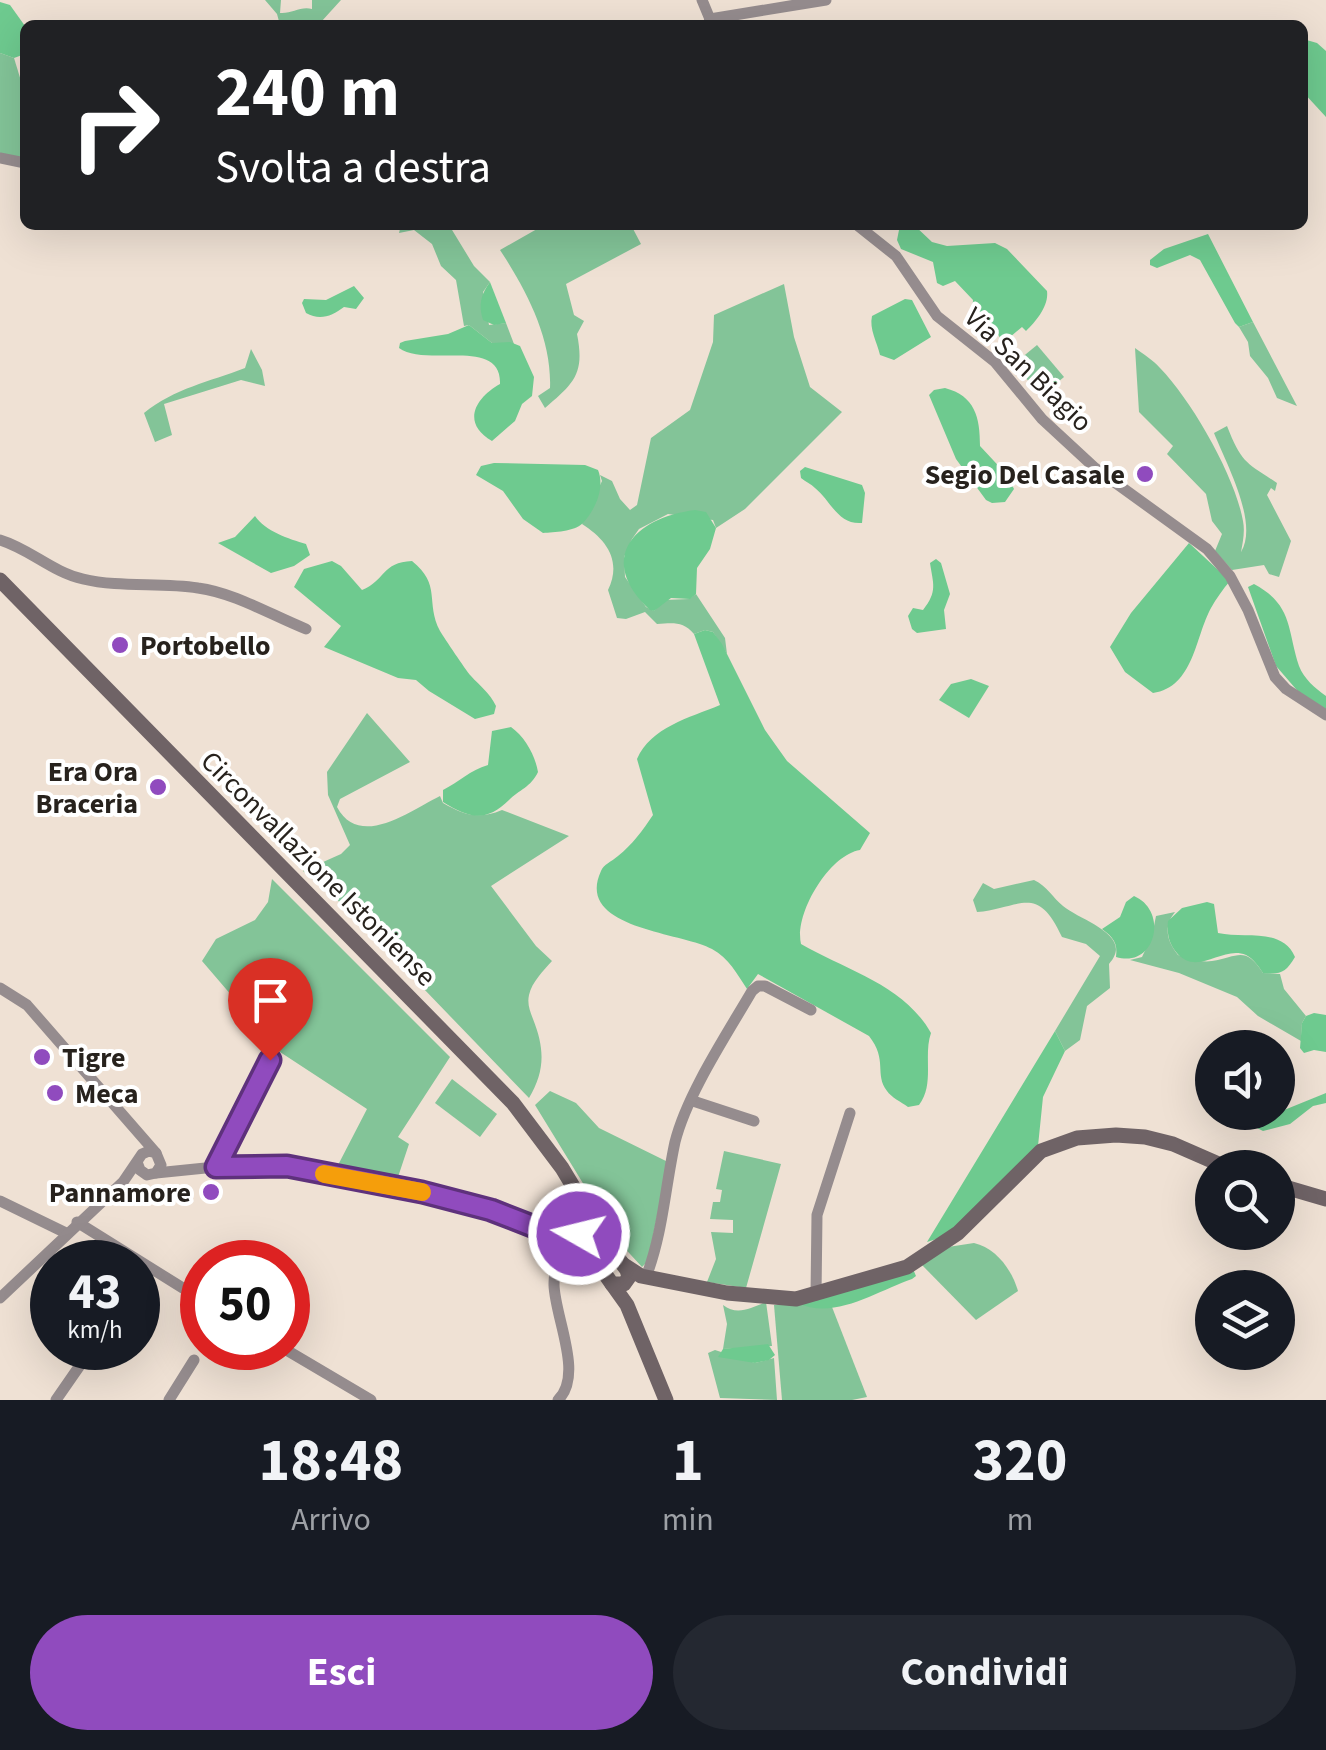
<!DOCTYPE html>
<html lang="it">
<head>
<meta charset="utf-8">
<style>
	:root { --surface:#171b24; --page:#242831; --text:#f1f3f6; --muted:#9ea1a6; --accent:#904bbe }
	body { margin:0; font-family:"Source Sans 3",sans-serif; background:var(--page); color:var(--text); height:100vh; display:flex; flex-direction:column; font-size:38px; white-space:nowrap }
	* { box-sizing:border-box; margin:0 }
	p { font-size:32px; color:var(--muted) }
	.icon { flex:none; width:55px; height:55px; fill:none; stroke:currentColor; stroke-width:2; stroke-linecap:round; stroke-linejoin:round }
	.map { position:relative; height:1400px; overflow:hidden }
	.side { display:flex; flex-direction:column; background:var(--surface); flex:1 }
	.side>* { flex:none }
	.top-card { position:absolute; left:20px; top:20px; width:1288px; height:210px; border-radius:15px; box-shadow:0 10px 40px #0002; background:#202124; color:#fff; overflow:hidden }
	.tools { position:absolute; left:1195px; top:1030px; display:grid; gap:20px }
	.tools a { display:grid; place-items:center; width:100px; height:100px; border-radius:50%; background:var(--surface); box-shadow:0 10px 40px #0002; font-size:50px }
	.speed { position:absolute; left:30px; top:1240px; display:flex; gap:20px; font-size:50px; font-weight:700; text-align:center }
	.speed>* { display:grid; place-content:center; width:130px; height:130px; border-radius:50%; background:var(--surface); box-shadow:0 10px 40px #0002; line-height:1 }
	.speed small { font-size:25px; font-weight:400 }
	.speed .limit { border:15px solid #d22; background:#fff; color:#111 }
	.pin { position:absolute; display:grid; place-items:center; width:85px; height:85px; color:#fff; margin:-102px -42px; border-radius:50% 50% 50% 0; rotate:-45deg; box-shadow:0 0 10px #0007 }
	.pin .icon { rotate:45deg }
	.me { position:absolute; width:110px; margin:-55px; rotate:278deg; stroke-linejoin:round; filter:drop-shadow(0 0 8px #0008) }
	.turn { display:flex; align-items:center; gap:35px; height:210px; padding:0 30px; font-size:45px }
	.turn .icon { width:130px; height:130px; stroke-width:2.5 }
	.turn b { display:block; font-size:70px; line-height:85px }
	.eta { display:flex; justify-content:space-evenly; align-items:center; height:170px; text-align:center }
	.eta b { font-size:60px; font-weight:700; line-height:70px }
	.cta { display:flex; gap:20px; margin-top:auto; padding:20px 30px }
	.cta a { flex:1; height:115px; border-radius:60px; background:var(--accent); color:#fff; font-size:40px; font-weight:700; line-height:115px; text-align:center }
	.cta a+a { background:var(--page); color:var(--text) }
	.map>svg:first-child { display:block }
</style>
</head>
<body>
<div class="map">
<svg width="1326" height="1400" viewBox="0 0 1326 1400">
	<rect width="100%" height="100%" fill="#efe1d4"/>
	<!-- green -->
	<g fill="#83c498">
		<path d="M265,0H281L280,13C292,14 300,6 312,9V0H341L321,22L317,20V25H280L277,14Z"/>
		<polygon points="0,53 14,58 25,94 25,160 0,156"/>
		<polygon points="401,225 449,225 474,266 490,282 483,292 489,325 506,323 514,344 492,343 469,325 464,326 456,280 441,266 432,244 414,230 399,233"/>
		<path d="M544,225H631L641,244L566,284L574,315L584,321L577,334C585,374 574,383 545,408L538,396L550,388C552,339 527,291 500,250Z"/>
		<path d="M784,284L794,337L810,387L842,412L745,509L716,528L713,520L668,514L639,529L632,539L624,557L625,577L646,607L654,611L664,600L689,599L696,594L725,638L727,654L713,632L705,630L694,634C683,621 673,623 657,624L645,612L626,619L617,618L608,590C622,561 607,540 582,524L602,481L600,475L612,481L620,499L630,510L637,505L651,438L690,410L713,342L714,315Z"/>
		<polygon points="1253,322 1297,406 1277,398 1268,378 1250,356 1248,342 1239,327"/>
		<polygon points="1037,345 1064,377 1041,396 1014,364"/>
		<path d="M1135,348C1143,354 1153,360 1160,368C1192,401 1235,476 1243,521C1245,531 1243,542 1241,552C1259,523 1226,463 1214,433L1227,426C1242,464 1246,462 1277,483L1275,491L1271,488L1267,495L1291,541L1279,577L1269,574L1264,565L1232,570L1215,551L1222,534L1212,521L1206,494L1167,454L1173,446L1139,412Z"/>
		<path d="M251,349L262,370L265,386L241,380L164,404L172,435L155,442L144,413C175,388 209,382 245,368Z"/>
		<path d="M367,713L410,762L340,799L337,807C360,850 411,810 440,796L443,803C464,815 478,820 502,810L569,836L491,886L536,946L552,961C543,971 532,982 529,995C527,1004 530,1011 533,1019C545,1049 545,1071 529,1098L343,905L303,871L341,854L350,845L328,795L327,772Z"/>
		<polygon points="272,879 450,1057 398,1137 409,1144 398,1177 337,1167 367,1109 280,1052 202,961 216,939 255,920 268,902"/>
		<path d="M1034,880C1047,886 1053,898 1063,906C1081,921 1135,935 1109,964L1110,988L1087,1006L1080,1040L1065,1051L1055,1031L1100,956L1086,944L1062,937C1037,883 1021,908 977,912L973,900L983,883L994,889Z"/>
		<path d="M1175,912C1163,927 1167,941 1178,955C1188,958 1201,963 1212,961C1238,957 1245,945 1263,973L1280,974L1284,989L1306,1016L1302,1023L1301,1041L1258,1016L1237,997L1179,973L1130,960L1142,957L1152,936L1156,916Z"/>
		<polygon points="452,1079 497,1114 480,1137 435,1103"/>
		<polygon points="550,1091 576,1103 599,1128 668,1162 648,1261 642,1267 619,1242 535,1105"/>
		<polygon points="724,1151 781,1164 746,1288 707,1282 716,1259 711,1232 733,1233 733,1220 710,1219 713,1202 720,1202 722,1190 716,1189"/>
		<path d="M974,1243C996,1248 1012,1270 1018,1291L976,1320L922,1265L948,1247Z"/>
		<path d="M766,1302L772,1346L723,1349L727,1324L723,1305C737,1316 751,1308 766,1302Z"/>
		<polygon points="798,1303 832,1307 867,1397 852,1400 782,1400 774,1305"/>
		<polygon points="715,1350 755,1363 774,1358 777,1400 720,1398 708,1353"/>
	</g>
	<!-- forest -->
	<g fill="#6eca8f">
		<polygon points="0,2 10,5 25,26 25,54 14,58 0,53"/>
		<polygon points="1303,39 1317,43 1326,51 1326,117 1303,92"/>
		<path d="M900,225H914L932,242L947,246L995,243L1007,249L1047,291C1049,306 1036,321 1026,331L1022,327L1003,343L995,329L972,316L973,300L955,281L943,286L937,283L933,262L901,249L897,240Z"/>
		<polygon points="1208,234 1253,322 1239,327 1235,323 1200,260 1190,255 1157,268 1150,265 1150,260 1164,249"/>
		<path d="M490,282L506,323L494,325L483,320C478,305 481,294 490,282Z"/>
		<path d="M354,286L364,298L356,309L344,307C332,316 320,321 306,313L302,303L304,299L326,300Z"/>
		<path d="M905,299L912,300L931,337L894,360L880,355C877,342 869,329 872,316Z"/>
		<path d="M469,325L492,343L510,342L520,346L534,377L532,396L522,404L515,421L492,441C461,423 475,398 500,384C502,336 426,368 399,348L400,343L405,341L448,334Z"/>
		<path d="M945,388C975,396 980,417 980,446L1007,475L1014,489L1005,502L992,503L986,500L956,459L929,395L934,390Z"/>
		<path d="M494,463L585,465L598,470C605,487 596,509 583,523C574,532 554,532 543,533L523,519L503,491L476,475L481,466Z"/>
		<path d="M805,467L862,485L865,493L862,523C838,525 831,501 815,488C811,484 806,482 801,478L800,471Z"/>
		<path d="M695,510L706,512L716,528L710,549L697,568L696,594L690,599L671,598L654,611L650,610C596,559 633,518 695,510Z"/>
		<path d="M255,516C265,531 289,539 306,544L310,555L294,566L271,573L218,543L235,537Z"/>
		<path d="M1189,543L1230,581C1223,589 1216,599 1211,608C1195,637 1194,687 1153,693L1125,672L1110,647L1131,613Z"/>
		<path d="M936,559L941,563L950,594L944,610L946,629L917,633L912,629L908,616L913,608L923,610C938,591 933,584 930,563Z"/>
		<path d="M332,561L341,566L362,590C385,581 382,562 412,561C442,585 425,602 440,631C445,639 465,669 471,676C480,686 490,693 496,706L494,714L475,719L429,691L416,680L398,678L324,647L341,626L294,587L304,569Z"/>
		<path d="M1254,584C1293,605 1287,629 1299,666C1304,679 1315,688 1326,696V712L1302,696L1276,666L1248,587Z"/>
		<path d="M705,630L713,632L722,644L765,730L787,761L870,833L860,850C829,855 794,914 801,944C846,970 904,985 931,1033C923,1056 935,1084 919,1105L908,1107C901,1102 891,1097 887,1091C874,1074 888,1060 869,1036L758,974L747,989C737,974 729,958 712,949C682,932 574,929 601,871C604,864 611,862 618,856C632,845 643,830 653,815L637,759C651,727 689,718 720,705L694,634Z"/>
		<polygon points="971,679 989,686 969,718 939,700 951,684"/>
		<path d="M511,727C525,737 535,755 538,772C531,787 519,790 509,800C486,823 469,818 443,802V790C459,782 470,770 488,765L492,731Z"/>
		<path d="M1134,896C1169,911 1156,969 1116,957C1118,943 1113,937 1102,929L1120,917L1126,902Z"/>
		<path d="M1207,902L1214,904L1218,933C1244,939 1282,927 1295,957C1286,972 1281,975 1263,973C1259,967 1253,958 1246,955C1222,945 1197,978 1176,952C1168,942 1167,932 1168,921L1182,908Z"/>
		<polygon points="1314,1013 1326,1015 1326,1052 1314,1050 1304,1053 1300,1048 1302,1023 1306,1016"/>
		<polygon points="1055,1031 1065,1051 1043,1097 1038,1146 956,1233 927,1242"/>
		<polygon points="1326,1093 1326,1103 1313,1106 1290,1124 1263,1131 1257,1128 1262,1119"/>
		<path d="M913,1269L916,1276L912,1279C879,1290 834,1321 798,1303Z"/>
		<polygon points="768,1344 775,1355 769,1360 755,1363 718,1357 723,1349"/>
	</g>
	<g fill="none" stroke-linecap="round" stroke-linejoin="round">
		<!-- street -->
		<g stroke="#958c8e" stroke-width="11">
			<polyline points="702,0 712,24"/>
			<polyline points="708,25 710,19 826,0"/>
			<polyline points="0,158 25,163"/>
			<polyline points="857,225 896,256 937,316 995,362 1042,419 1095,468 1207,549 1230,576 1248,610 1275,677 1286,689 1326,715"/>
			<path d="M0,540C30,549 52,572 83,579C120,588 160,582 198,588C235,593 271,615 306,629"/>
			<polyline points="0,988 27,1005 156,1153"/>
			<polyline points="693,1101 754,1121"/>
			<polyline points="215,1167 270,1060"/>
			<polyline points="156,1173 235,1165 287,1166 422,1192 491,1210 568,1240 586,1253"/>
			<polyline points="0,1201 66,1233"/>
			<polyline points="77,1222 202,1300"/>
			<path d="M646,1277C663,1233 665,1188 675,1142C687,1094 727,1034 752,991L758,986H765L811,1010"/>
			<polyline points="816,1295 817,1215 850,1113"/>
			<polyline points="0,1298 123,1182 142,1154 149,1151 156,1153 161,1165 156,1173 147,1175 140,1170 137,1162"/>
			<polyline points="283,1348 371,1400"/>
			<polyline points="56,1400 92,1348"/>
			<polyline points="169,1400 194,1360"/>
			<path d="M558,1400C584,1375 555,1318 554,1285C554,1270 558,1253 560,1238"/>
		</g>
		<!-- secondary -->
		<g stroke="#6f6366" stroke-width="15">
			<polyline points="0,580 513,1103 562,1168 598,1228"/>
			<polyline points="1278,1185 1326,1199"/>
			<polygon points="592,1223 627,1270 629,1277 624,1284 612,1284 580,1238 583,1226"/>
			<polyline points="624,1265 641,1276 727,1293 796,1299 907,1267 958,1233 1041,1151 1077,1138 1116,1135 1145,1137 1173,1144 1228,1168"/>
			<polyline points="612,1284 627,1305 666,1400"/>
		</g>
	</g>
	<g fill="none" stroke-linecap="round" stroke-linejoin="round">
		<defs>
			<polyline id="route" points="270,1060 216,1167 287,1166 422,1192 491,1210 568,1240 579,1234"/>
		</defs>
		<!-- route casing -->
		<use href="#route" stroke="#5e317c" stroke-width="25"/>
		<!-- route -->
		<use href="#route" stroke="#904bbe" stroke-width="18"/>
		<!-- slow -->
		<polyline stroke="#f59e0b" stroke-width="18" points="324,1174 422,1192"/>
	</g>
	<!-- markers -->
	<g fill="#904bbe" stroke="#fff" stroke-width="4">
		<circle cx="1145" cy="474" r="10"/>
		<circle cx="120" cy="645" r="10"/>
		<circle cx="158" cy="787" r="10"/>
		<circle cx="42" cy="1057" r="10"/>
		<circle cx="55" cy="1093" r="10"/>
		<circle cx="211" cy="1192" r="10"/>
	</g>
	<g text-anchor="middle" stroke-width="8" stroke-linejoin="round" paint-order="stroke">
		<!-- street labels -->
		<g font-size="28" fill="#27221d" stroke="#fff">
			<text transform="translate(1029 369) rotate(44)" y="10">Via San Biagio</text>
			<text transform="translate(319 868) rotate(45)" y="10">Circonvallazione Istoniense</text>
		</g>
		<!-- poi labels -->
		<g font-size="28" font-weight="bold" fill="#27221d" stroke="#fff" text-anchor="end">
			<text x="1125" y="484">Segio Del Casale</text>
			<text x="140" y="655" text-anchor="start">Portobello</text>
			<text x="138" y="781">Era Ora<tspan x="138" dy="32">Braceria</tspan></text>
			<text x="62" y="1067" text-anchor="start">Tigre</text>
			<text x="75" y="1103" text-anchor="start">Meca</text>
			<text x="191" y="1202">Pannamore</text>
		</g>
	</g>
</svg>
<div class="tools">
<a><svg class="icon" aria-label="sound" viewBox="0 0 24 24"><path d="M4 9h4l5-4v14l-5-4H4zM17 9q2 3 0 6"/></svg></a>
<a><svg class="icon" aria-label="search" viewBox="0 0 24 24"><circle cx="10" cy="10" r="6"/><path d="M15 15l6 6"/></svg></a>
<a><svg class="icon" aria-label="layers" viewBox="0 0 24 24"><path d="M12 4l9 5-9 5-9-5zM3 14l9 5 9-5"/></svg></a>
</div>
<div class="speed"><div>43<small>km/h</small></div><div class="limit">50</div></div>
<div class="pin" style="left:270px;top:1060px;background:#d93025"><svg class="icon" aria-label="arrive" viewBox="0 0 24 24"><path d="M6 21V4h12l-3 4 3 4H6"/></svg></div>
<svg class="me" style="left:579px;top:1234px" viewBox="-20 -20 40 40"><circle r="17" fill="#904bbe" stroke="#fff" stroke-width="3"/><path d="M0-11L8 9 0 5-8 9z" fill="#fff"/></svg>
<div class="top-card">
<div class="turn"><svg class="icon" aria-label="right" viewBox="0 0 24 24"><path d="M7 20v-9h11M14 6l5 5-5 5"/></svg><div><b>240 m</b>Svolta a destra</div></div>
</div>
</div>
<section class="side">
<div class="eta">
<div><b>18:48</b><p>Arrivo</p></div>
<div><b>1</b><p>min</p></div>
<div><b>320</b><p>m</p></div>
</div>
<div class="cta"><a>Esci</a><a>Condividi</a></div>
</section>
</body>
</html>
